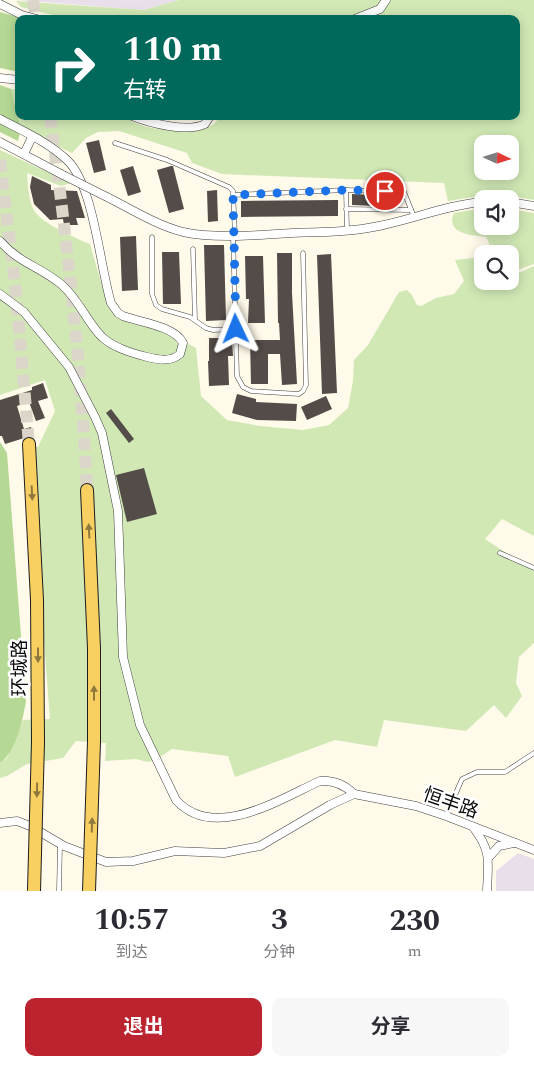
<!DOCTYPE html>
<html lang="zh">
<head>
<meta charset="utf-8">
<style>
	:root { --surface:#fff; --page:#f7f7f7; --text:#2b2b33; --muted:#7c7c81; --accent:#bb242f }
	body { margin:0; font-family:Spectral,"Noto Sans SC",serif; background:var(--page); color:var(--text); height:100vh; display:flex; flex-direction:column; font-size:19px; white-space:nowrap }
	* { box-sizing:border-box; margin:0 }
	p { font-size:16px; color:var(--muted) }
	.icon { flex:none; width:28px; height:28px; fill:none; stroke:currentColor; stroke-width:2; stroke-linecap:round; stroke-linejoin:round }
	.map { position:relative; height:891px; overflow:hidden }
	.sheet { display:flex; flex-direction:column; background:var(--surface); flex:1 }
	.sheet>* { flex:none }
	.banner { position:absolute; left:15px; top:15px; width:505px; height:105px; border-radius:10px; box-shadow:0 2px 12px #0003; background:#00695c; color:#fff; overflow:hidden }
	.needle { width:32px; rotate:94deg }
	.fabs { position:absolute; left:474px; top:135px; display:grid; gap:10px }
	.fabs a { display:grid; place-items:center; width:45px; height:45px; border-radius:10px; background:var(--surface); box-shadow:0 2px 12px #0003; font-size:25px }
	.pin { position:absolute; display:grid; place-items:center; width:42px; height:42px; color:#fff; margin:-21px; border:2px solid #fff; border-radius:50%; box-shadow:0 1px 5px #0007 }
	.me { position:absolute; width:55px; margin:-28px; rotate:358deg; stroke-linejoin:round; filter:drop-shadow(0 0 4px #0008) }
	.turn { display:flex; align-items:center; gap:18px; height:105px; padding:0 25px; font-size:22px }
	.turn .icon { width:65px; height:65px; stroke-width:2.5 }
	.turn b { display:block; font-size:35px; line-height:42px }
	.eta { display:flex; justify-content:space-evenly; align-items:center; height:85px; text-align:center }
	.eta b { font-size:30px; font-weight:700; line-height:35px }
	.cta { display:flex; gap:10px; margin-top:auto; padding:10px 25px }
	.cta a { flex:1; height:58px; border-radius:10px; background:var(--accent); color:#fff; font-size:20px; font-weight:700; line-height:58px; text-align:center }
	.cta a+a { background:var(--page); color:var(--text) }
	.map>svg:first-child { display:block }
</style>
</head>
<body>
<div class="map">
<svg width="534" height="891" viewBox="0 0 534 891">
	<rect width="100%" height="100%" fill="#fffaea"/>
	<!-- industrial -->
	<g fill="#e9dfeb">
		<polygon points="15,0 179,0 144,10"/>
		<polygon points="518,853 534,859 534,891 496,891 496,871"/>
	</g>
	<!-- green -->
	<g fill="#d1e8b5" fill-rule="evenodd">
		<path d="M179,0H534V200C501,194 481,195 448,201L444,183L222,174L192,163L187,153L119,131L98,132L86,138L72,153L21,129L11,89L19,90V116C51,116 84,114 115,116C127,117 137,125 148,127C165,131 213,138 219,116H516V19H69L21,7L16,1L144,10ZM482,144H510V171H482Z"/>
		<path d="M0,150L71,183L61,186L27,173C28,187 28,200 35,212C42,223 77,239 90,244L108,306C120,327 144,324 164,332C175,336 186,343 196,348L201,396L227,420L260,426L303,430L329,425L348,408L353,381L354,360L368,345L399,292L407,290L412,295L417,305L421,306L436,298L454,294L464,281L455,260L482,257V281H510V272C518,276 526,269 534,266V536L502,519L485,539L534,571V643L519,657L516,683L522,696L506,718L494,705L466,731L384,720L377,747L335,740L235,777L228,756L172,749L154,761L147,762L136,759L105,761L106,743L76,741L63,758L27,764L7,776L0,778V763L7,758L23,720L50,719L29,447H38L55,411L45,380L0,395Z"/>
		<path d="M478,209H482V226H510V209L534,213V264L517,270L511,269L510,254H492L489,243L486,237C471,235 445,234 454,213Z"/>
	</g>
	<!-- forest -->
	<g fill="#b5d994">
		<polygon points="0,12 25,19 19,19 19,72 0,68"/>
		<polygon points="0,85 11,89 21,129 18,141 0,132"/>
		<path d="M0,442L7,453L26,701C23,719 16,752 0,763Z"/>
	</g>
	<!-- building -->
	<g fill="#544c48">
		<polygon points="99,140 106,170 94,173 86,143"/>
		<polygon points="133,166 141,192 128,196 120,170"/>
		<polygon points="171,166 173,166 184,209 169,213 157,170"/>
		<polygon points="32,176 51,185 51,190 77,191 85,218 76,218 78,225 64,225 63,219 50,220 34,204 30,187"/>
		<polygon points="217,190 218,221 208,222 207,191"/>
		<polygon points="352,194 375,195 375,206 352,205"/>
		<polygon points="338,200 338,216 241,217 241,201"/>
		<polygon points="136,236 138,290 122,291 120,237"/>
		<polygon points="204,245 224,245 226,320 206,321"/>
		<polygon points="162,252 179,252 181,304 163,304"/>
		<polygon points="277,253 292,253 292,293 297,384 282,385 280,354 268,354 268,384 251,384 250,340 280,340 279,323 278,323"/>
		<polygon points="331,254 337,393 322,394 317,255"/>
		<polygon points="245,256 263,256 265,323 248,323 249,299 246,299"/>
		<polygon points="209,338 232,338 233,356 228,356 229,385 209,386 208,361 209,361"/>
		<polygon points="43,383 48,398 38,401 45,418 36,421 29,402 17,406 24,429 31,427 34,435 5,444 2,436 0,436 0,400 32,390 32,387"/>
		<polygon points="237,394 256,399 256,402 297,404 296,421 257,420 232,413"/>
		<polygon points="326,396 332,409 307,420 301,407"/>
		<polygon points="111,409 134,439 129,443 106,413"/>
		<polygon points="144,468 157,514 127,522 116,475"/>
	</g>
	<g fill="none" stroke-linecap="round" stroke-linejoin="round">
		<!-- primary-tunnel -->
		<g stroke="#dbd6c9" stroke-width="12" stroke-dasharray="12 6" stroke-linecap="butt">
			<polyline points="33,0 36,19"/>
			<path d="M50,116C67,240 81,365 87,490"/>
			<polyline points="0,160 16,293 29,444"/>
		</g>
		<defs>
			<g id="lane">
				<polyline points="115,143 167,160 229,187 233,191 235,235"/>
				<polyline points="346,190 347,231"/>
				<polyline points="233,195 346,190 404,192 414,217"/>
				<polyline points="346,209 411,210"/>
				<polyline points="233,235 237,376 243,387 251,391 299,394 303,391 306,385 303,253"/>
				<polyline points="152,237 152,294 156,305 162,309 190,317 206,328 213,330 236,329"/>
				<polyline points="193,249 195,320"/>
				<polyline points="500,553 534,568"/>
				<polyline points="446,816 462,779 477,772 505,772 534,753"/>
				<polyline points="59,891 60,844"/>
			</g>
			<g id="street">
				<polyline points="0,4 22,15 37,19"/>
				<polyline points="355,19 380,9 386,0"/>
				<polyline points="0,78 19,80"/>
				<path d="M132,116C150,123 187,133 205,124L210,116"/>
				<path d="M0,119C23,131 50,143 68,161C94,187 100,267 111,303L118,313L123,316C139,322 175,326 183,343L180,354C171,362 159,360 147,357C132,353 114,348 102,337C87,322 79,300 62,285C41,267 20,264 0,241"/>
				<polyline points="0,142 63,175"/>
				<polyline points="24,154 32,137"/>
				<path d="M107,197C131,209 156,225 183,232C213,239 261,235 292,233C321,232 351,232 379,226C414,219 447,205 482,202"/>
				<polyline points="510,202 534,206"/>
				<path d="M0,294L24,312L69,367L95,417L102,433L118,511L123,657L140,725L176,800C214,842 280,799 320,781C334,780 345,785 354,794"/>
				<polyline points="354,794 416,806 446,816 534,850"/>
				<polyline points="0,823 17,821 30,826 64,846 106,862 133,861 175,851 224,853 260,846 330,805 354,794"/>
				<path d="M473,827C492,851 488,862 487,891"/>
				<polyline points="489,857 499,846 514,843"/>
			</g>
			<g id="primary">
				<polyline points="29,444 37,600 38,742"/>
				<polyline points="87,490 94,648 94,742"/>
			</g>
		</defs>
		<!-- lane casing -->
		<use href="#lane" stroke="#3f3f3f" stroke-width="5"/>
		<!-- street casing -->
		<use href="#street" stroke="#3f3f3f" stroke-width="9"/>
		<!-- primary casing -->
		<use href="#primary" stroke="#1d1d1d" stroke-width="14"/>
		<!-- lane -->
		<use href="#lane" stroke="#fff" stroke-width="4"/>
		<!-- street -->
		<use href="#street" stroke="#fff" stroke-width="8"/>
		<!-- primary -->
		<use href="#primary" stroke="#f8d061" stroke-width="12"/>
		<defs>
			<polyline id="street-bridge" points="63,175 107,197"/>
			<g id="primary-bridge">
				<polyline points="34,891 38,742"/>
				<polyline points="89,891 94,742"/>
			</g>
		</defs>
		<!-- street-bridge casing -->
		<use href="#street-bridge" stroke="#3f3f3f" stroke-width="9" stroke-linecap="butt"/>
		<!-- primary-bridge casing -->
		<use href="#primary-bridge" stroke="#1d1d1d" stroke-width="14" stroke-linecap="butt"/>
		<!-- street-bridge -->
		<use href="#street-bridge" stroke="#fff" stroke-width="8"/>
		<!-- primary-bridge -->
		<use href="#primary-bridge" stroke="#f8d061" stroke-width="12"/>
	</g>
	<!-- one-way arrows -->
	<defs><path id="oneway-solid" d="M-6-.8H1V-3.2L6.5 0L1 3.2V.8H-6Z" transform="scale(1.25)"/></defs>
	<g fill="#8e783b">
		<use href="#oneway-solid" transform="translate(32 493) rotate(87)"/>
		<use href="#oneway-solid" transform="translate(89 531) rotate(-93)"/>
		<use href="#oneway-solid" transform="translate(38 655) rotate(90)"/>
		<use href="#oneway-solid" transform="translate(94 693) rotate(-90)"/>
		<use href="#oneway-solid" transform="translate(37 790) rotate(91)"/>
		<use href="#oneway-solid" transform="translate(92 825) rotate(-88)"/>
	</g>
	<g fill="none" stroke-linecap="round" stroke-linejoin="round">
		<!-- route -->
		<polyline stroke="#1a73e8" stroke-width="9" stroke-dasharray="0 16.2" points="236,329 233,195 346,190 385,191"/>
	</g>
	<g text-anchor="middle" stroke-width="5" stroke-linejoin="round" paint-order="stroke">
		<!-- street labels -->
		<g font-size="19" fill="#0c0c0c" stroke="#fff">
			<text transform="translate(19 668) rotate(-90)" y="7">环城路</text>
			<text transform="translate(451 802) rotate(19)" y="7">恒丰路</text>
		</g>
	</g>
</svg>
<div class="fabs">
<a><svg class="needle" viewBox="-14 -14 28 28"><path d="M0-13l5 13h-10z" fill="#e53935"/><path d="M0 13l5-13h-10z" fill="#7c7c81"/></svg></a>
<a><svg class="icon" aria-label="sound" viewBox="0 0 24 24"><path d="M4 9h4l5-4v14l-5-4H4zM17 9q2 3 0 6"/></svg></a>
<a><svg class="icon" aria-label="search" viewBox="0 0 24 24"><circle cx="10" cy="10" r="6"/><path d="M15 15l6 6"/></svg></a>
</div>
<div class="pin" style="left:385px;top:191px;background:#d93025"><svg class="icon" aria-label="arrive" viewBox="0 0 24 24"><path d="M6 21V4h12l-3 4 3 4H6"/></svg></div>
<svg class="me" style="left:236px;top:329px" viewBox="-20 -20 40 40"><path d="M0-17L14 15 0 8-14 15z" fill="#1a73e8" stroke="#fff" stroke-width="4"/></svg>
<div class="banner">
<div class="turn"><svg class="icon" aria-label="right" viewBox="0 0 24 24"><path d="M7 20v-9h11M14 6l5 5-5 5"/></svg><div><b>110 m</b>右转</div></div>
</div>
</div>
<section class="sheet">
<div class="eta">
<div><b>10:57</b><p>到达</p></div>
<div><b>3</b><p>分钟</p></div>
<div><b>230</b><p>m</p></div>
</div>
<div class="cta"><a>退出</a><a>分享</a></div>
</section>
</body>
</html>
